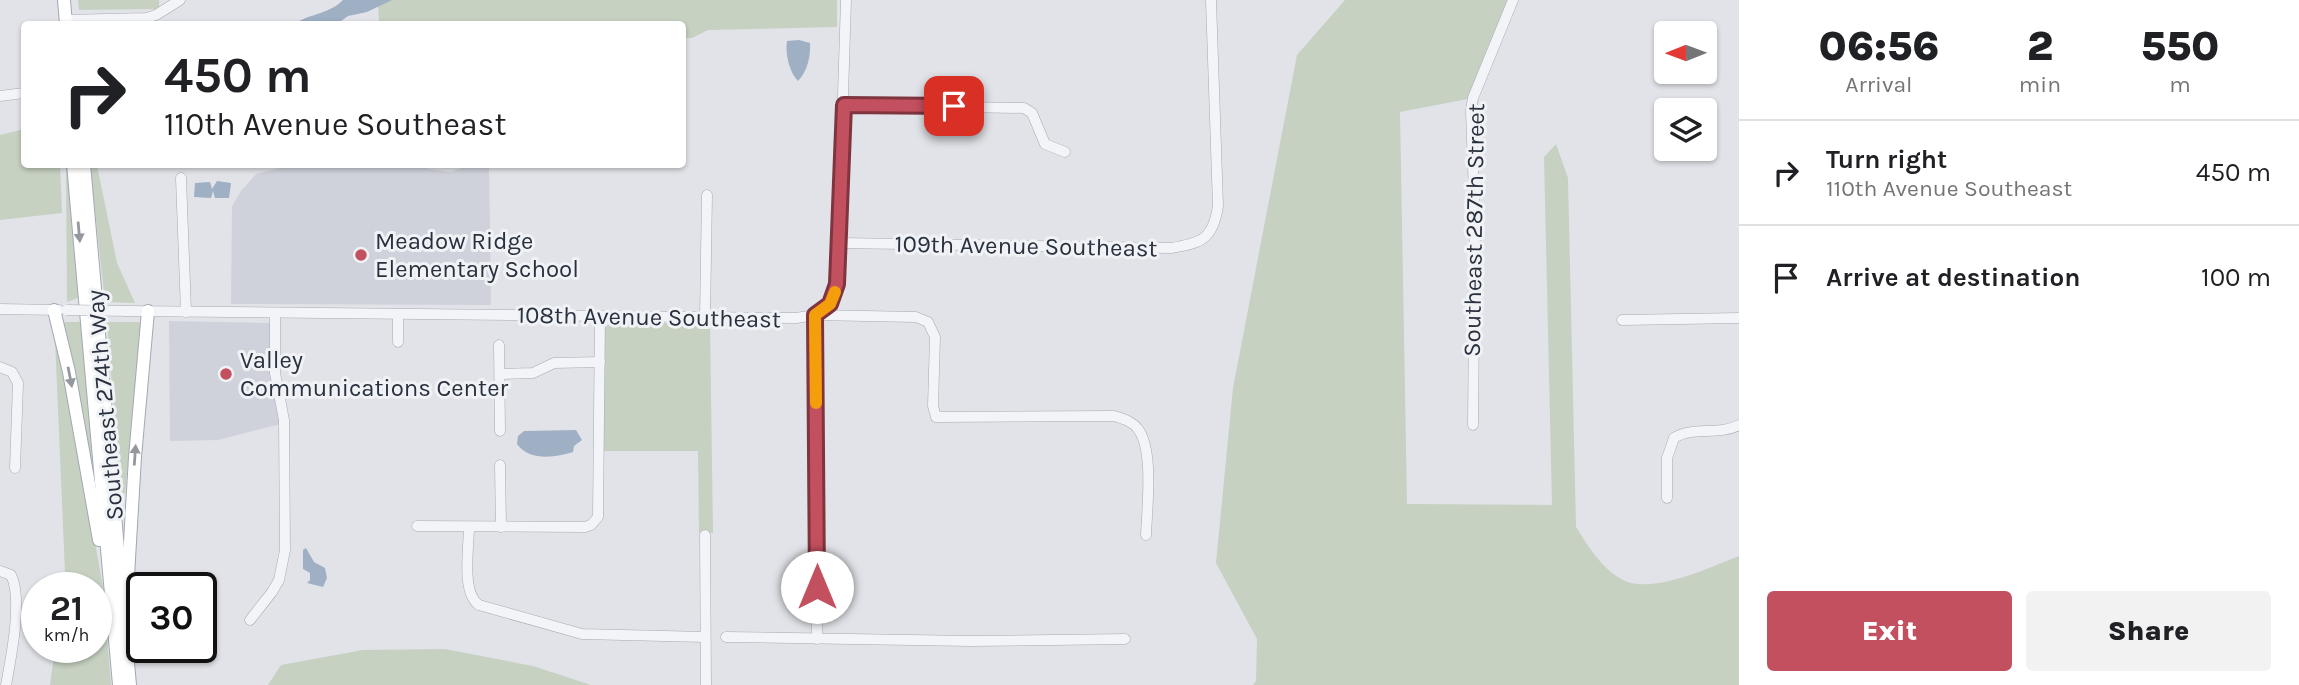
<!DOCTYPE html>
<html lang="en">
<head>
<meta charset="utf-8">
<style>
	:root { --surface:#fff; --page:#f2f2f2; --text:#202124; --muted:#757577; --line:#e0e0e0; --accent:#c3505f }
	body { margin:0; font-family:Karla,sans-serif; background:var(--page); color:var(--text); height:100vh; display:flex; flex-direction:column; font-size:26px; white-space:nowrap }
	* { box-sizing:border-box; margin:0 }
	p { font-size:23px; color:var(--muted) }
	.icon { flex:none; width:38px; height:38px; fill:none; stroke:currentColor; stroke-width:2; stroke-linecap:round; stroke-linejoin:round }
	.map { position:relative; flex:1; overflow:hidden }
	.drawer { display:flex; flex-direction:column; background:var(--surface); width:560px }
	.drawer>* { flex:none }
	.banner { position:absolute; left:21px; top:21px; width:665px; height:147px; border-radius:7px; box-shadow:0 2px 5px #0004; background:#fff; color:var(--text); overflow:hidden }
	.needle { width:46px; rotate:269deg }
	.fabs { position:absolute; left:1654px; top:21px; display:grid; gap:14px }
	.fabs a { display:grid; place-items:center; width:63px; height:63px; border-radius:7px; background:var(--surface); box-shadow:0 2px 5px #0004; font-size:35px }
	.speed { position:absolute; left:21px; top:572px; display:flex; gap:14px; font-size:35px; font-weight:700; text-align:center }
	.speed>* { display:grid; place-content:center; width:91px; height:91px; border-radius:50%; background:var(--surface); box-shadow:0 2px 5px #0004; line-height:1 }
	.speed small { font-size:18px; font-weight:400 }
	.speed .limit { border:4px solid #111; border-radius:10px; background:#fff; color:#111 }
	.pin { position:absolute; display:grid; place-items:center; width:60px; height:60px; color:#fff; margin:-30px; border-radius:14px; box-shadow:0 4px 10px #0006 }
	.me { position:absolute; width:77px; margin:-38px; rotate:0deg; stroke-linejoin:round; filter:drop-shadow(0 0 5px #0008) }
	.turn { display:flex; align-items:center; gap:24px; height:147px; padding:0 28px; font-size:32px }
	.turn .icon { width:91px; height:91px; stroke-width:2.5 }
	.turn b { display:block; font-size:49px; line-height:60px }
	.eta { display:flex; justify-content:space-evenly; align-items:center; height:119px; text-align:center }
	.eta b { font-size:42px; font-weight:800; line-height:49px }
	.primary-button { display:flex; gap:14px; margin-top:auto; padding:14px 28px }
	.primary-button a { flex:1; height:80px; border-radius:7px; background:var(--accent); color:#fff; font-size:28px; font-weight:800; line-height:80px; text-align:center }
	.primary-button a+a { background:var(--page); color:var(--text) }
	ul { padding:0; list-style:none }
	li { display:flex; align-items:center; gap:21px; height:105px; padding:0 28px; border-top:2px solid var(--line) }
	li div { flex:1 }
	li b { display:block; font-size:26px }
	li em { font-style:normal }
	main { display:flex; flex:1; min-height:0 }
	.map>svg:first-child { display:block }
</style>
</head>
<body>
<main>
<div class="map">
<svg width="1739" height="685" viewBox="0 0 1739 685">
	<rect width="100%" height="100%" fill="#e1e3e8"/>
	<!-- built -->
	<g fill="#cfd2da">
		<polygon points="285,164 426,164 428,169 451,172 467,166 489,166 491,305 231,304 232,206 241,191 256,174 284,167"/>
		<polygon points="169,321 271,323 281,424 218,440 170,441"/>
	</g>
	<!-- green -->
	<g fill="#c6d1c2">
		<polygon points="78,0 159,0 159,9 79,10"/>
		<polygon points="378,0 837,0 837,27 708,30 692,38 683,38 682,24 379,24"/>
		<path d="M1345,0H1511L1473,98L1400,112L1407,504L1552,505L1544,157L1556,144L1568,178L1576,527C1588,546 1602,569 1623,580C1651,595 1711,567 1739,556V685H1253L1256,681L1257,639L1216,563L1233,388L1297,55Z"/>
		<polygon points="24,129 24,164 60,165 62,213 0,220 0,135"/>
		<polygon points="66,165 68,165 78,298 67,302"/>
		<polygon points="90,165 97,165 117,263 135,303 105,302"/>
		<polygon points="64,322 81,322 95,492 64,331"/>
		<polygon points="107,322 141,322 125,494 120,490"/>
		<polygon points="610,323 710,323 713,533 699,533 698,451 603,451 602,331"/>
		<polygon points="55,339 60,348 103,587 111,685 50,685 55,648 96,648 96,588 63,588 65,573"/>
		<polygon points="445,649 533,666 591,685 268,685 281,665 363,650"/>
	</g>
	<!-- water -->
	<g fill="#9fb0c5">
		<path d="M343,0H392L367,12L348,16L337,24H293C310,14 331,13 343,0Z"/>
		<path d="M799,40L810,43C811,56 807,72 798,81C789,72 785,53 787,41Z"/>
		<polygon points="217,181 231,183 229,198 215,198 213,191 211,198 194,197 195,183 210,182 212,189"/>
		<path d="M576,430L582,440L574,446L573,452C555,458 529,461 517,444L518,436L524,431Z"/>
		<polygon points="306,548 314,562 325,568 327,578 323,587 307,583 310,580 310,573 303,569 303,550"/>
	</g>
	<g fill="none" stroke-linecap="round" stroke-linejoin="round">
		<defs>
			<g id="minor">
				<polyline points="66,20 146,18 156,15 180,0"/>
				<polyline points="0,96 24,93"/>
				<polyline points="844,105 1024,108 1032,113 1045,144 1065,152"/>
				<polyline points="181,178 186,312"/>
				<path d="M839,243L1171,248C1202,243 1213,239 1218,206L1211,0"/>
				<polyline points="0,309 59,310"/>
				<path d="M128,311L796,318L815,315L916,317L928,322L935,337L933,406L936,417L1114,416C1123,419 1132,421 1138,429C1154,450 1147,508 1146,535"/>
				<polyline points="398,314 398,342"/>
				<polyline points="815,315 817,639"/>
				<polyline points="816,315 830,304 837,284 846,0"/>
				<polyline points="705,317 707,195"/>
				<polyline points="1622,320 1739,318"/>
				<polyline points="499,345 500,431"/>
				<polyline points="0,367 12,372 18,383 15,468"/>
				<polyline points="500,374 533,373 554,363 600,362"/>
				<polyline points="1473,425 1475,221 1471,110 1473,98 1513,0"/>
				<polyline points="500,465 501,527"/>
				<path d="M1667,498V458L1674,438C1692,426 1719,436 1739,425"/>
				<polyline points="417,526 585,527 591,525 598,517 600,316"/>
				<path d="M469,527C469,547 461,593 479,605L582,634L705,637"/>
				<polyline points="705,535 706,685"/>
				<path d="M0,571L11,575C23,599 11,658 6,685"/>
				<polyline points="250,620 272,592 279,580 285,550 284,420 275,373 275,313"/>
				<polyline points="726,637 970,641 1125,639"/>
			</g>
			<g id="major">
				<polyline points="64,0 66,24"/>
				<polyline points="73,164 119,685"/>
				<polyline points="84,164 130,685"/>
				<polyline points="54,310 69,372 99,540"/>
				<polyline points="127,593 135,457 148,311"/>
			</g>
		</defs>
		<!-- minor casing -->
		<use href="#minor" stroke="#a6aab2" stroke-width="11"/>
		<!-- major casing -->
		<use href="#major" stroke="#a1a8b3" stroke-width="14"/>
		<!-- minor -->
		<use href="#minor" stroke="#f3f4f7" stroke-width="10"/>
		<!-- major -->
		<use href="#major" stroke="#fff" stroke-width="12"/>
		<defs>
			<polyline id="minor-bridge" points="67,310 128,311"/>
		</defs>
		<!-- minor-bridge casing -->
		<use href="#minor-bridge" stroke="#a6aab2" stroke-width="11" stroke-linecap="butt"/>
		<!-- minor-bridge -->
		<use href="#minor-bridge" stroke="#f3f4f7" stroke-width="10"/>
	</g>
	<!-- one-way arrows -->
	<defs><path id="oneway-solid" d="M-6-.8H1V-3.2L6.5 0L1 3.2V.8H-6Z" transform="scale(1.75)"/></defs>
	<g fill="#94989e">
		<use href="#oneway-solid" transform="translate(79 232) rotate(85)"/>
		<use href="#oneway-solid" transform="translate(70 377) rotate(79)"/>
		<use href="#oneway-solid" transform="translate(135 455) rotate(-86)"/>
	</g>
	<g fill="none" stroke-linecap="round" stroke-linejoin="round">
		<defs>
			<polyline id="route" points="817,587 815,315 830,304 837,284 844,105 954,106"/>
		</defs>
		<!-- route casing -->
		<use href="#route" stroke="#7f343e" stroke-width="18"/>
		<!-- route -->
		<use href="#route" stroke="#c3505f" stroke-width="12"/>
		<!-- slow -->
		<polyline stroke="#f59e0b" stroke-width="12" points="816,403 815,315 830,304 835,292"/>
	</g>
	<!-- markers -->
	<g fill="#c3505f" stroke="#f0f2f6" stroke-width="2.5">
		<circle cx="361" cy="255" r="7"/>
		<circle cx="226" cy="374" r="7"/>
	</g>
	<g text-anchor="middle" stroke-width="6" stroke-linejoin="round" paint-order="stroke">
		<!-- street labels -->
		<g font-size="24" fill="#2a313e" stroke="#f0f2f6">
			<text transform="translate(1474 230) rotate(-89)" y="8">Southeast 287th Street</text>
			<text transform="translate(1026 246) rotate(1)" y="8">109th Avenue Southeast</text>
			<text transform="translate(649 317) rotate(1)" y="8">108th Avenue Southeast</text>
			<text transform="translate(105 405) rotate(-95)" y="8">Southeast 274th Way</text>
		</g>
		<!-- poi labels -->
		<g font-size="24" fill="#2a313e" stroke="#f0f2f6" text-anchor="start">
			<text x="375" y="249">Meadow Ridge<tspan x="375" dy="28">Elementary School</tspan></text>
			<text x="240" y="368">Valley<tspan x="240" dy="28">Communications Center</tspan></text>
		</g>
	</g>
</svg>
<div class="fabs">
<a><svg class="needle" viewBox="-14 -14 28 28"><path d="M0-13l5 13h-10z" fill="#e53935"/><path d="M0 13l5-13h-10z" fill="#757577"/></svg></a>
<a><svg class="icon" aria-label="layers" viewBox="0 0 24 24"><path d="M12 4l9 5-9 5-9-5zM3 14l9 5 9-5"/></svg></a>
</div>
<div class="speed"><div>21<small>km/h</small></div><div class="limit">30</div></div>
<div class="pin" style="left:954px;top:106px;background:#d93025"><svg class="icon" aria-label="arrive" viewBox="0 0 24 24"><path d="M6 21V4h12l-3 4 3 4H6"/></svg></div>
<svg class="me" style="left:817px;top:587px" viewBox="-20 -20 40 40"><circle r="19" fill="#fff"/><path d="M0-13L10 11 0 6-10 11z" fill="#c3505f"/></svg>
<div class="banner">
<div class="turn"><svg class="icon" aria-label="right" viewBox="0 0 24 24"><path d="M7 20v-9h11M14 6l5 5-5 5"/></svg><div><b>450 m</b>110th Avenue Southeast</div></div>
</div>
</div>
<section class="drawer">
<div class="eta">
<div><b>06:56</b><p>Arrival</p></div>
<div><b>2</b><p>min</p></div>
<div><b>550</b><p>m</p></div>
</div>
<ul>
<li><svg class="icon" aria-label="right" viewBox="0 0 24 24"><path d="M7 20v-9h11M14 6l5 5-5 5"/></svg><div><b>Turn right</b><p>110th Avenue Southeast</p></div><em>450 m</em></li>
<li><svg class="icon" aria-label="arrive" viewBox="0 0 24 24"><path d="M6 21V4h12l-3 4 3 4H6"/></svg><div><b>Arrive at destination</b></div><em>100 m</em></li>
</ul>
<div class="primary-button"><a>Exit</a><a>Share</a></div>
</section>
</main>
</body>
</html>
